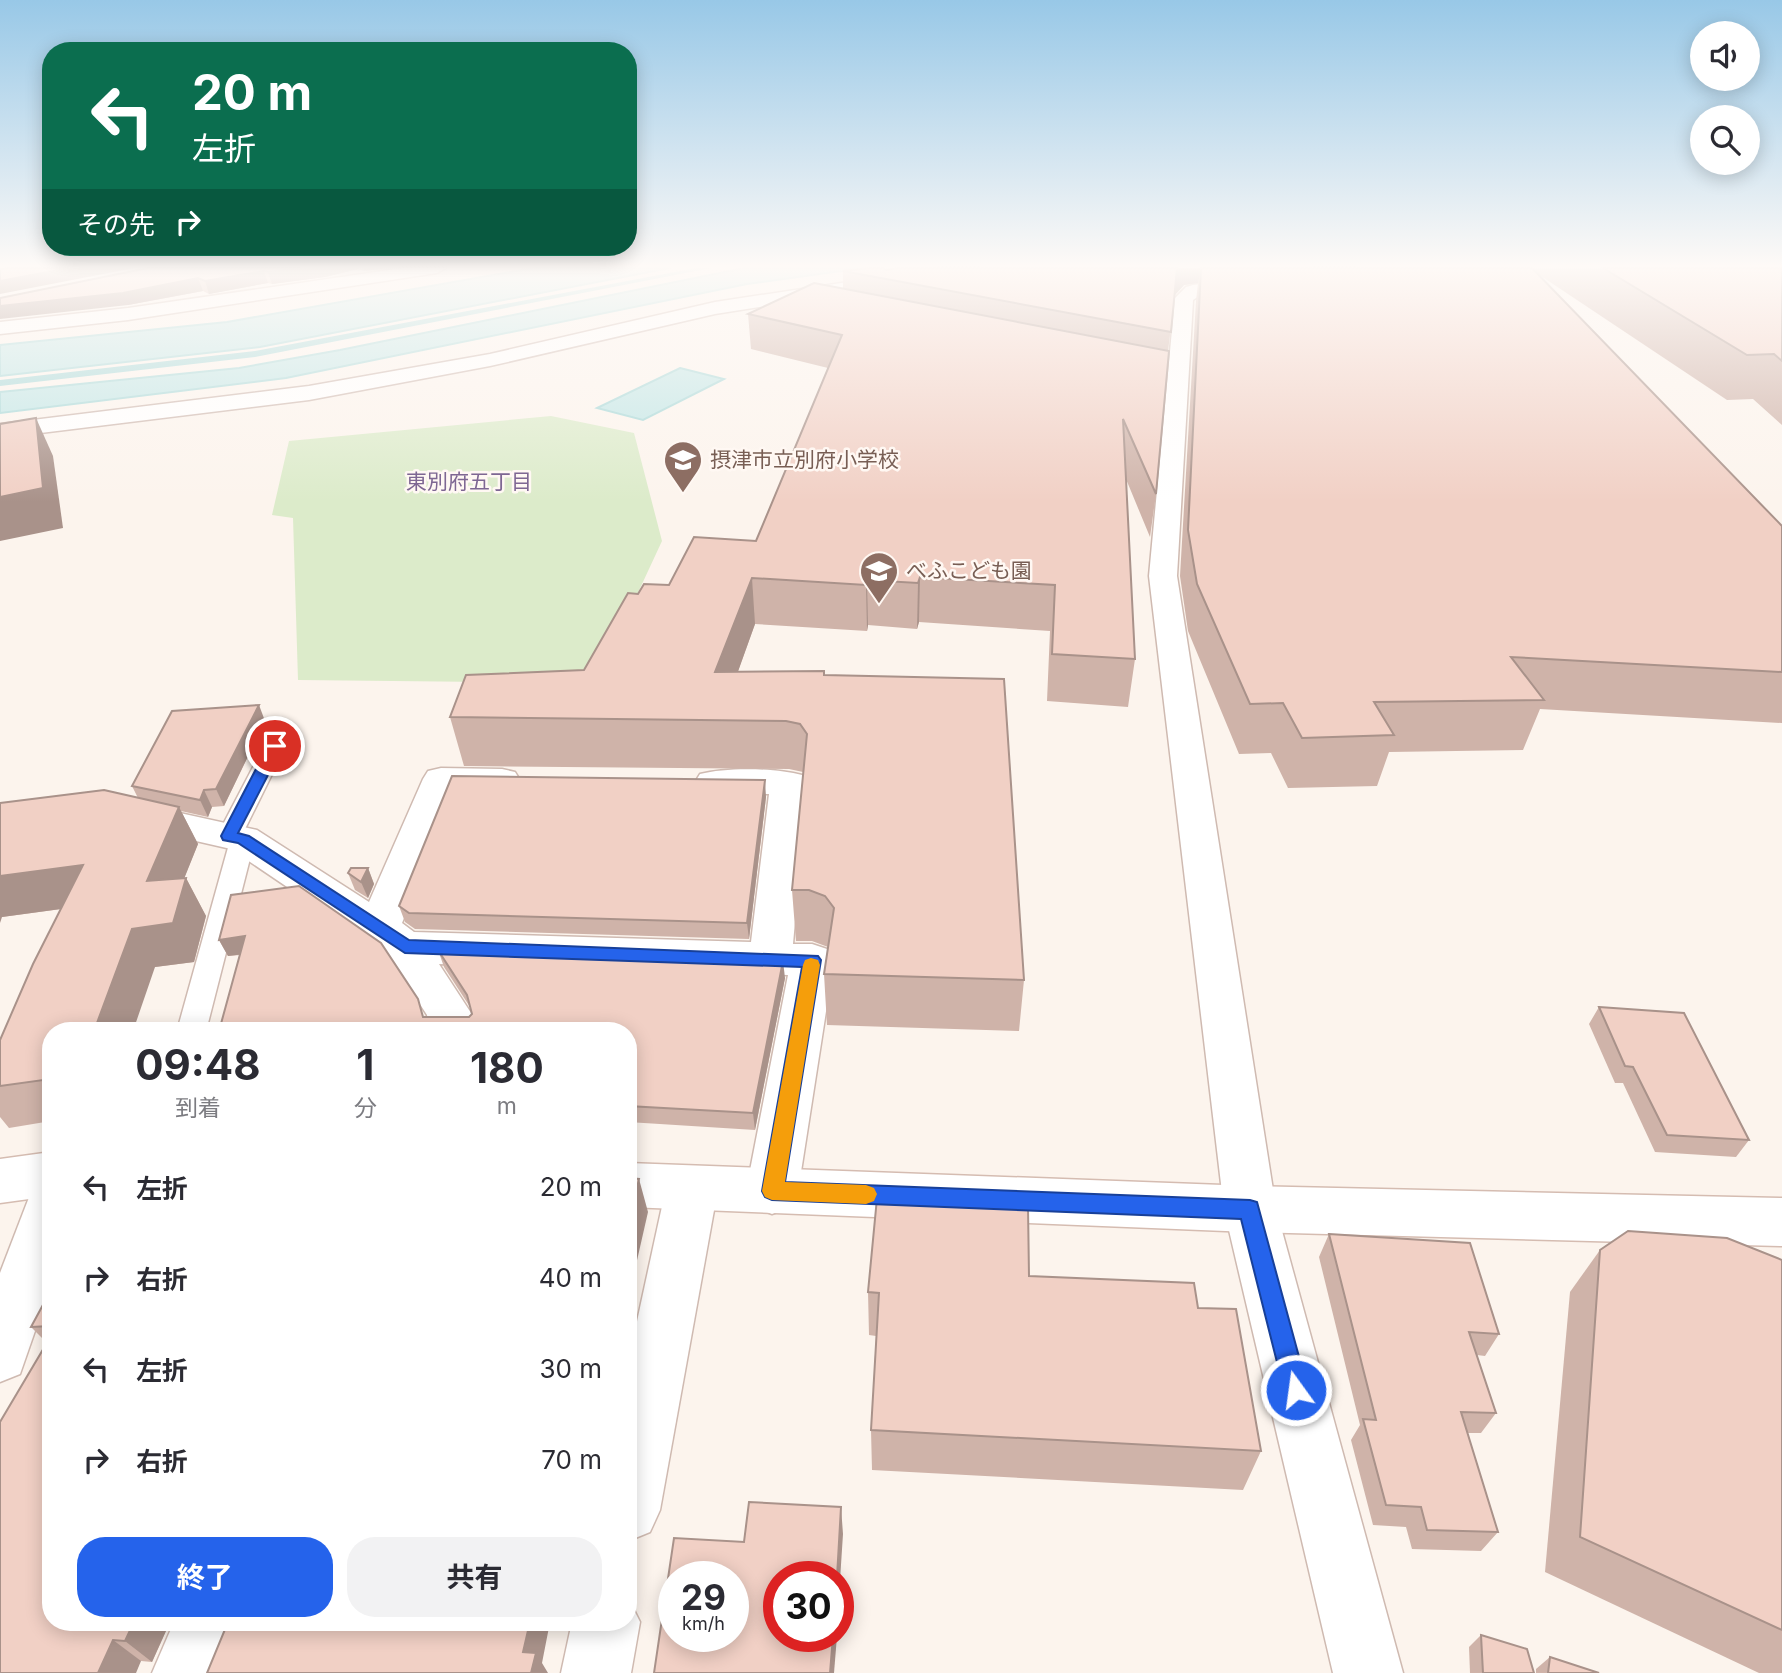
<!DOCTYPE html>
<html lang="ja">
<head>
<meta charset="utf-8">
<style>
	:root { --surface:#fff; --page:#f2f2f3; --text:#2b2b33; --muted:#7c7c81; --accent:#2563eb }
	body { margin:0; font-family:Inter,"Noto Sans JP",sans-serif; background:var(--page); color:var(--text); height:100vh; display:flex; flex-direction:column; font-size:26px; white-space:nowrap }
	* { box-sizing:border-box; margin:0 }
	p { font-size:23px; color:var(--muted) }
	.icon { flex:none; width:38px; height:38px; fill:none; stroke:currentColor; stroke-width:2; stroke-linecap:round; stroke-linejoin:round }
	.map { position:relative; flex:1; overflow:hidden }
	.drawer { position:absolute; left:42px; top:1022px; width:595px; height:609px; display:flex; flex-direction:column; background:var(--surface); border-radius:28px; box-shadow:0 4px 18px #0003 }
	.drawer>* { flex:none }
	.guide { position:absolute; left:42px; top:42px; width:595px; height:214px; border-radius:28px; box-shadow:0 4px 18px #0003; background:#0b6e4f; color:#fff; overflow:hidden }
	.buttons { position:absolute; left:1690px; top:21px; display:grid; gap:14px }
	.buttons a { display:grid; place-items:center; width:70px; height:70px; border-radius:50%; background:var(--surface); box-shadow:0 4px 18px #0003; font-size:35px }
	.speed { position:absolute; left:658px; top:1561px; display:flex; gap:14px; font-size:35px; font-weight:700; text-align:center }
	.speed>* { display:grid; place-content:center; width:91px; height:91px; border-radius:50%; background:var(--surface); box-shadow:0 4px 18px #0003; line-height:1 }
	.speed small { font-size:18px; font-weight:400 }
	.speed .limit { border:10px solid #d22; background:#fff; color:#111 }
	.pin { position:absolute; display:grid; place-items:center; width:60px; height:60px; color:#fff; margin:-30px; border:4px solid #fff; border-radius:50%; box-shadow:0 2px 7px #0007 }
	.me { position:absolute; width:77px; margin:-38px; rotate:346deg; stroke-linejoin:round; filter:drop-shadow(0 0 5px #0008) }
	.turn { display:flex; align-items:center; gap:24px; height:147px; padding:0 35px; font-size:32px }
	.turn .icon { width:91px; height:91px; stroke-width:2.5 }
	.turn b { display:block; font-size:49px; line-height:60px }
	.then { display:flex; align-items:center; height:66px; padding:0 35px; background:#0003; gap:14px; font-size:26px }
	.eta { display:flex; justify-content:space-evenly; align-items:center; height:119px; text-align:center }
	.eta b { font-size:42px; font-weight:700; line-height:49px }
	.primary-button { display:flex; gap:14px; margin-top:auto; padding:14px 35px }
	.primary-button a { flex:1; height:80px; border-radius:28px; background:var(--accent); color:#fff; font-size:28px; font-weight:700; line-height:80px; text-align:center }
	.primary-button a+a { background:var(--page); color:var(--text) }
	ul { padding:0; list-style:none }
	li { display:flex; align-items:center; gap:21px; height:91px; padding:0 35px }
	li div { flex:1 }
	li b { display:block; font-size:26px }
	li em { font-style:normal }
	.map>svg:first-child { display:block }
</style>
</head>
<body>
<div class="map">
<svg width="1782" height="1673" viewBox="0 0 1782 1673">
	<rect width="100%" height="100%" fill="#fcf4ed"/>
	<!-- green -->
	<polygon fill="#dcebca" points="551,416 634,433 662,541 596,683 298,680 293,518 272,515 289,441"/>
	<!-- water -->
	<g fill="#c1e6e6" stroke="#a7d8d8" stroke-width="2">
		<polygon points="533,268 670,268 260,347 0,376 0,345 227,322"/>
		<polygon points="744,268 863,268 747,284 286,378 0,413 0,392 239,368 340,350"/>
		<polygon points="680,368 724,379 643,420 597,408"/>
	</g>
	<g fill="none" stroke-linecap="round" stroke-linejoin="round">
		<!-- stream -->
		<polygon fill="#a7d8d8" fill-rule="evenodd" points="696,268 711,268 255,357 0,386 0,380 255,351"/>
		<defs>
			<polygon id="lane" points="275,739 283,741 286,746 244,831 252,833 255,839 206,1031 177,1031 229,844 220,842 217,836 264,746 267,741"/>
			<g id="street">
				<polygon points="403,268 446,268 437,273 128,320 0,334 0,322 128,308"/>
				<polygon points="940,268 981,268 972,273 715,314 490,366 309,400 0,438 0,424 309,386 490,354 715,302"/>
				<polygon points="1313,268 1356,268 1347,273 1199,296 1193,300 1177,576 1276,1209 1403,1673 1333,1673 1224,1209 1149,576 1175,298 1186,287 1193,285"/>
				<path d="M441,768L502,769L515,772L520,780L515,788L502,791H455L402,923L414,932L751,942L769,794L713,793L700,790L695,782L700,774C727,767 775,768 802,775L807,783L793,944H812L827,949L834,960L798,1191L790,1207L772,1214L754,1207L746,1191L788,975L439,964L471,1013L475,1031H429L427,1015L390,958L364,939L231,849L126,825L120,816L126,807L139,804L257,830L369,902L423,779L428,771Z"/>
				<polygon points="692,1166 710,1172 718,1188 660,1510 650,1532 628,1541 628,1363 666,1188 674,1172"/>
				<polygon points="51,1180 51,1285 20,1374 0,1382 0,1273 33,1187"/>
				<polygon points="628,1598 640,1622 631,1673 561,1673 572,1622 628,1622"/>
				<polygon points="174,1622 242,1622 222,1673 152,1673"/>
			</g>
			<g id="secondary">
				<polygon points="51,1152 51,1196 0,1203 0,1159"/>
				<polygon points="628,1163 1250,1186 1782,1198 1782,1246 1250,1232 628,1207"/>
			</g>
		</defs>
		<!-- lane casing -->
		<use href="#lane" stroke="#cfbab1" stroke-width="3"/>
		<!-- street casing -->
		<use href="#street" stroke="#cfbab1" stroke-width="3"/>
		<!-- secondary casing -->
		<use href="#secondary" stroke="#d5bcb1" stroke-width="3"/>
		<!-- lane -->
		<use href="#lane" fill="#fff" fill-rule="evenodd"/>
		<!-- street -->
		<use href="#street" fill="#fff" fill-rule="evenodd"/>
		<!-- secondary -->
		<use href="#secondary" fill="#fff" fill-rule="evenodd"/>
	</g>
	<!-- wall -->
	<g fill="#cfb3a9">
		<polygon points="148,268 389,268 364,271 358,269 325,277 272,284 268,283 209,294 203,291 128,305"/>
		<polygon points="896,268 1782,268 1782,425 1753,399 1727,400 1538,274 1782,526 1782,723 1540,709 1523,750 1389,752 1377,786 1288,788 1271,753 1239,754 1188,631 1180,576 1196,301 1198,283 1184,285 1175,295 1168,351 1156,494 1150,537 1126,479 1135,659 1128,707 1047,701 1050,631 919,622 917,629 868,625 867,631 755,624 738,671 824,675 1024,980 1019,1031 827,1025 824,974 828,947 812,941 796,941 792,890 803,772 789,769 464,766 450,717 584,670 638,594 669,585 756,541 828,368 751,349 748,314 843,289 843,271 886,270"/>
		<polygon points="265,721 224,806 212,807 208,817 181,811 198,844 184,878 186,878 206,916 194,962 155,967 51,1031 51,1121 9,1128 0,1117 0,1040 61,909 2,917 0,803 138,798 132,786"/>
		<polygon points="766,797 749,939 415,929 405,922 399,906"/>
		<polygon points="368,868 374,884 368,898 355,890 348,873"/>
		<polygon points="219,940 425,1017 469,1017 472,1014 470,1007 444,967 438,950 785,978 755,1130 628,1122 628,1031 219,1031 240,955 228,956"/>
		<polygon points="1599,1007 1749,1140 1736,1157 1655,1152 1623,1083 1615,1083 1589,1024"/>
		<polygon points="1329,1234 1499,1334 1485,1356 1477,1355 1496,1413 1481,1433 1467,1433 1498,1532 1481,1551 1412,1549 1406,1527 1373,1525 1351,1440 1360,1425 1319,1257"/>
		<polygon points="1600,1250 1782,1260 1782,1673 1759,1673 1545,1572 1570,1292"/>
		<polygon points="1029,1276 1198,1308 1261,1451 1243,1490 872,1470 871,1430 876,1336 869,1335 868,1292"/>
		<polygon points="51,1290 51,1622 170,1622 152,1662 141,1661 0,1673 47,1343 31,1327"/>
		<polygon points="1481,1635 1534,1673 1470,1673 1469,1647"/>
		<polygon points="1550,1657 1599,1673 1536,1673 1536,1669"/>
	</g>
	<!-- shaded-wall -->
	<g fill="#a9928a">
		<polygon points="69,268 134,268 0,294 0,281"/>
		<polygon points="301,268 358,268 358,269 325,277 272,284 268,272"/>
		<polygon points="363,268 389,268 364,271"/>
		<polygon points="1177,268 1201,268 1198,283 1184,285 1172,298"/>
		<polygon points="264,271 268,283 209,294 205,281"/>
		<polygon points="198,278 203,291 128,305 0,319 0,306"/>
		<polygon points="36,418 53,456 63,528 0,541 0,497"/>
		<polygon points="920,577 919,622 917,629 918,583"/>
		<polygon points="752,578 755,624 721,719 715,672"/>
		<polygon points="867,580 868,625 867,631 866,585"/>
		<polygon points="259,705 265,721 224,806 216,789"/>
		<polygon points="765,780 766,797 749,939 747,923"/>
		<polygon points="204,790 212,807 208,817 200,800"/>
		<polygon points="179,807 198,844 168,919 147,881"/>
		<polygon points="83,865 105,903 2,917 0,923 0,876"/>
		<polygon points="368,868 374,884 368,898 361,882"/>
		<polygon points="186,878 206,916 194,962 155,967 133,1031 94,1031 132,929"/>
		<polygon points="245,936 253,953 228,956 219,940"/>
		<polygon points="783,961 785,978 755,1130 753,1113"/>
		<polygon points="639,1179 648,1212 628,1300 628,1227"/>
		<polygon points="841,1507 843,1534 838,1611 838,1577 837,1577"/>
		<polygon points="134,1622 170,1622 152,1662 125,1641"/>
		<polygon points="530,1622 550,1622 542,1663 548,1673 531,1673 523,1652"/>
		<polygon points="833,1636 837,1636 834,1673 830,1673"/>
		<polygon points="113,1640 141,1661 136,1673 98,1673"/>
	</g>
	<!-- building -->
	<g fill="#f1d0c5" stroke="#a9928a" stroke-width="2" fill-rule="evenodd">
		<polygon points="6,268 69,268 0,281 0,269"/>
		<polygon points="148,268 301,268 268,272 264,271 205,281 198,278 123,293 0,306 0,298"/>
		<polygon points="868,268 883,268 886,270 896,268 1177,268 1171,332 843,271"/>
		<polygon points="1201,268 1532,268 1782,526 1782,672 1511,657 1544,700 1374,702 1394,735 1302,738 1283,703 1250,704 1197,584 1188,530"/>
		<polygon points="1603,268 1782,268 1782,361 1774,354 1747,355"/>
		<polygon points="814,283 1169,351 1156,494 1123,419 1135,659 1052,654 1055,585 920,577 918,583 867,580 866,585 752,578 715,672 824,671 824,675 1004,679 1024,980 824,974 834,908 825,896 809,890 792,890 807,734 800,724 786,721 450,717 466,675 584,670 628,593 638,594 644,584 669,585 694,537 756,541 842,335 748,314"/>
		<polygon points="36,418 43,488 0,497 0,424"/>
		<polygon points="259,705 216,789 204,790 200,800 132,786 172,711"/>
		<polygon points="452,776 765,780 747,923 409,913 399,906"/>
		<polygon points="104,790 179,807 147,881 186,878 173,923 132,929 94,1031 51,1031 51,1079 0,1086 0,1040 33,964 83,865 0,876 0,803"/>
		<polygon points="351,868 368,868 361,882 348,873"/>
		<polygon points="299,886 381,943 418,999 423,1017 469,1017 472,1014 467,995 438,950 783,961 753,1113 628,1106 628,1031 219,1031 245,936 219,940 231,895"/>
		<polygon points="1599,1007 1684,1013 1749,1140 1667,1135 1633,1067 1625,1066"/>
		<polygon points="628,1178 639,1179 628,1227"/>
		<polygon points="877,1198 1028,1207 1029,1276 1194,1283 1198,1308 1236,1309 1261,1451 871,1430 879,1293 868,1292"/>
		<polygon points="1628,1231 1727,1238 1782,1260 1782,1630 1580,1537 1600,1250"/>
		<polygon points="1329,1234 1470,1243 1499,1334 1469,1332 1496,1413 1461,1412 1498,1532 1427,1530 1421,1507 1386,1505 1363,1419 1376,1420"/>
		<polygon points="51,1290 51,1326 31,1327"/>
		<polygon points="51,1336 51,1622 134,1622 125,1641 113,1640 98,1673 0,1673 0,1422"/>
		<path d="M749,1502L841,1507L837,1577H779V1636H833L830,1673H654L674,1538L744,1542ZM674,1577H733V1636H674Z"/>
		<polygon points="228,1622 530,1622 523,1652 536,1653 531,1673 207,1673"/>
		<polygon points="1481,1635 1527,1649 1534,1673 1483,1673"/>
		<polygon points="1550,1657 1599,1673 1548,1673"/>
	</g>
	<!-- sky -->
	<linearGradient id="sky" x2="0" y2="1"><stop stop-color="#98c8e7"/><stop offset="0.53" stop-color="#fefaf7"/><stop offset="1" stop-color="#fefaf7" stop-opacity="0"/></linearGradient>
	<rect width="1782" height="502" fill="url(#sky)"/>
	<!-- route -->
	<polygon fill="#2563eb" stroke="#184099" stroke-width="2" points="275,741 283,746 238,833 249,836 409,940 818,956 821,960 785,1182 1250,1200 1257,1202 1308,1390 1304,1399 1296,1402 1287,1399 1284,1390 1241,1219 772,1200 765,1197 762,1191 802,967 405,953 238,843 223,840 221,836 268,746"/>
	<!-- slow -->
	<polygon fill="#f59e0b" points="811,958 818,960 820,965 785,1182 866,1185 874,1188 877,1194 874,1201 866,1204 772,1200 765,1197 762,1191 803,965 805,960"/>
	<!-- icons -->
	<defs>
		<symbol id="school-pin" viewBox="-11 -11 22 30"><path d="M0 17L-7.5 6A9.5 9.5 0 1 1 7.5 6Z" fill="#8d6e63" stroke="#fff8f3"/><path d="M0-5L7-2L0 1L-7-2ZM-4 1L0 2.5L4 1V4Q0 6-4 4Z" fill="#fff"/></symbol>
	</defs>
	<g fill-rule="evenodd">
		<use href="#school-pin" x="661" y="438" width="44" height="60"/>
		<use href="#school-pin" x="857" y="549" width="44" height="60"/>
	</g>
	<g text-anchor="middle" stroke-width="5" stroke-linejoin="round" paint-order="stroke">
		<!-- far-education labels -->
		<g font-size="21" fill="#785e54" stroke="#fff8f3" text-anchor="start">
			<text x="710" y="467">摂津市立別府小学校</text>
			<text x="906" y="578">べふこども園</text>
		</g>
		<!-- far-neighbourhood labels -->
		<g font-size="21" fill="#7e6793" stroke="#fff8f3">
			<text x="469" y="489">東別府五丁目</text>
		</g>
	</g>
</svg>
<div class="buttons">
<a><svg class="icon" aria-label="sound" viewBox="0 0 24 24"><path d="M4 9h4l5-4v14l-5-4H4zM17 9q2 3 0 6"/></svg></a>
<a><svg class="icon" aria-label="search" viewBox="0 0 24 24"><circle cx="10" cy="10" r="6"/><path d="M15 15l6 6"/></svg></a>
</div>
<div class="speed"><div>29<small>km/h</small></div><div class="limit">30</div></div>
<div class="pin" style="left:275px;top:746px;background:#d93025"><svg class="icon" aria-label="arrive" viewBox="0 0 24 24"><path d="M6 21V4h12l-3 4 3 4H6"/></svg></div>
<svg class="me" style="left:1296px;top:1390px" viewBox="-20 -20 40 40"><circle r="17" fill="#2563eb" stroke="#fff" stroke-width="3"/><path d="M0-11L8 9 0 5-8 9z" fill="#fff"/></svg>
<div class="guide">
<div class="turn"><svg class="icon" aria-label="left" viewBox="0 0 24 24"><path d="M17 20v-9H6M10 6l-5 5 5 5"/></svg><div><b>20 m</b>左折</div></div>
<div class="then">その先<svg class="icon" aria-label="right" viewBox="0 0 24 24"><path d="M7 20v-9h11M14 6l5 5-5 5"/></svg></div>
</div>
<section class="drawer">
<div class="eta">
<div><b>09:48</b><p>到着</p></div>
<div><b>1</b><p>分</p></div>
<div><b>180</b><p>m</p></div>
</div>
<ul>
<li><svg class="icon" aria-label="left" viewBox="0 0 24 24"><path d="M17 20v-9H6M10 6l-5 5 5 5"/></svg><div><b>左折</b></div><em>20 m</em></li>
<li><svg class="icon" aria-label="right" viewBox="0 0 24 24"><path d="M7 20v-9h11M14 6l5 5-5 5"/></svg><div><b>右折</b></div><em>40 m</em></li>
<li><svg class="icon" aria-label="left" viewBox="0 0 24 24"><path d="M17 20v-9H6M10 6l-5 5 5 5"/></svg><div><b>左折</b></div><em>30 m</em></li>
<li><svg class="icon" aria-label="right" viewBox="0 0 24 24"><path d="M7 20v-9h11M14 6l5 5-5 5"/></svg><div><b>右折</b></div><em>70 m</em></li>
</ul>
<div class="primary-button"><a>終了</a><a>共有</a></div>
</section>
</div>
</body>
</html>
